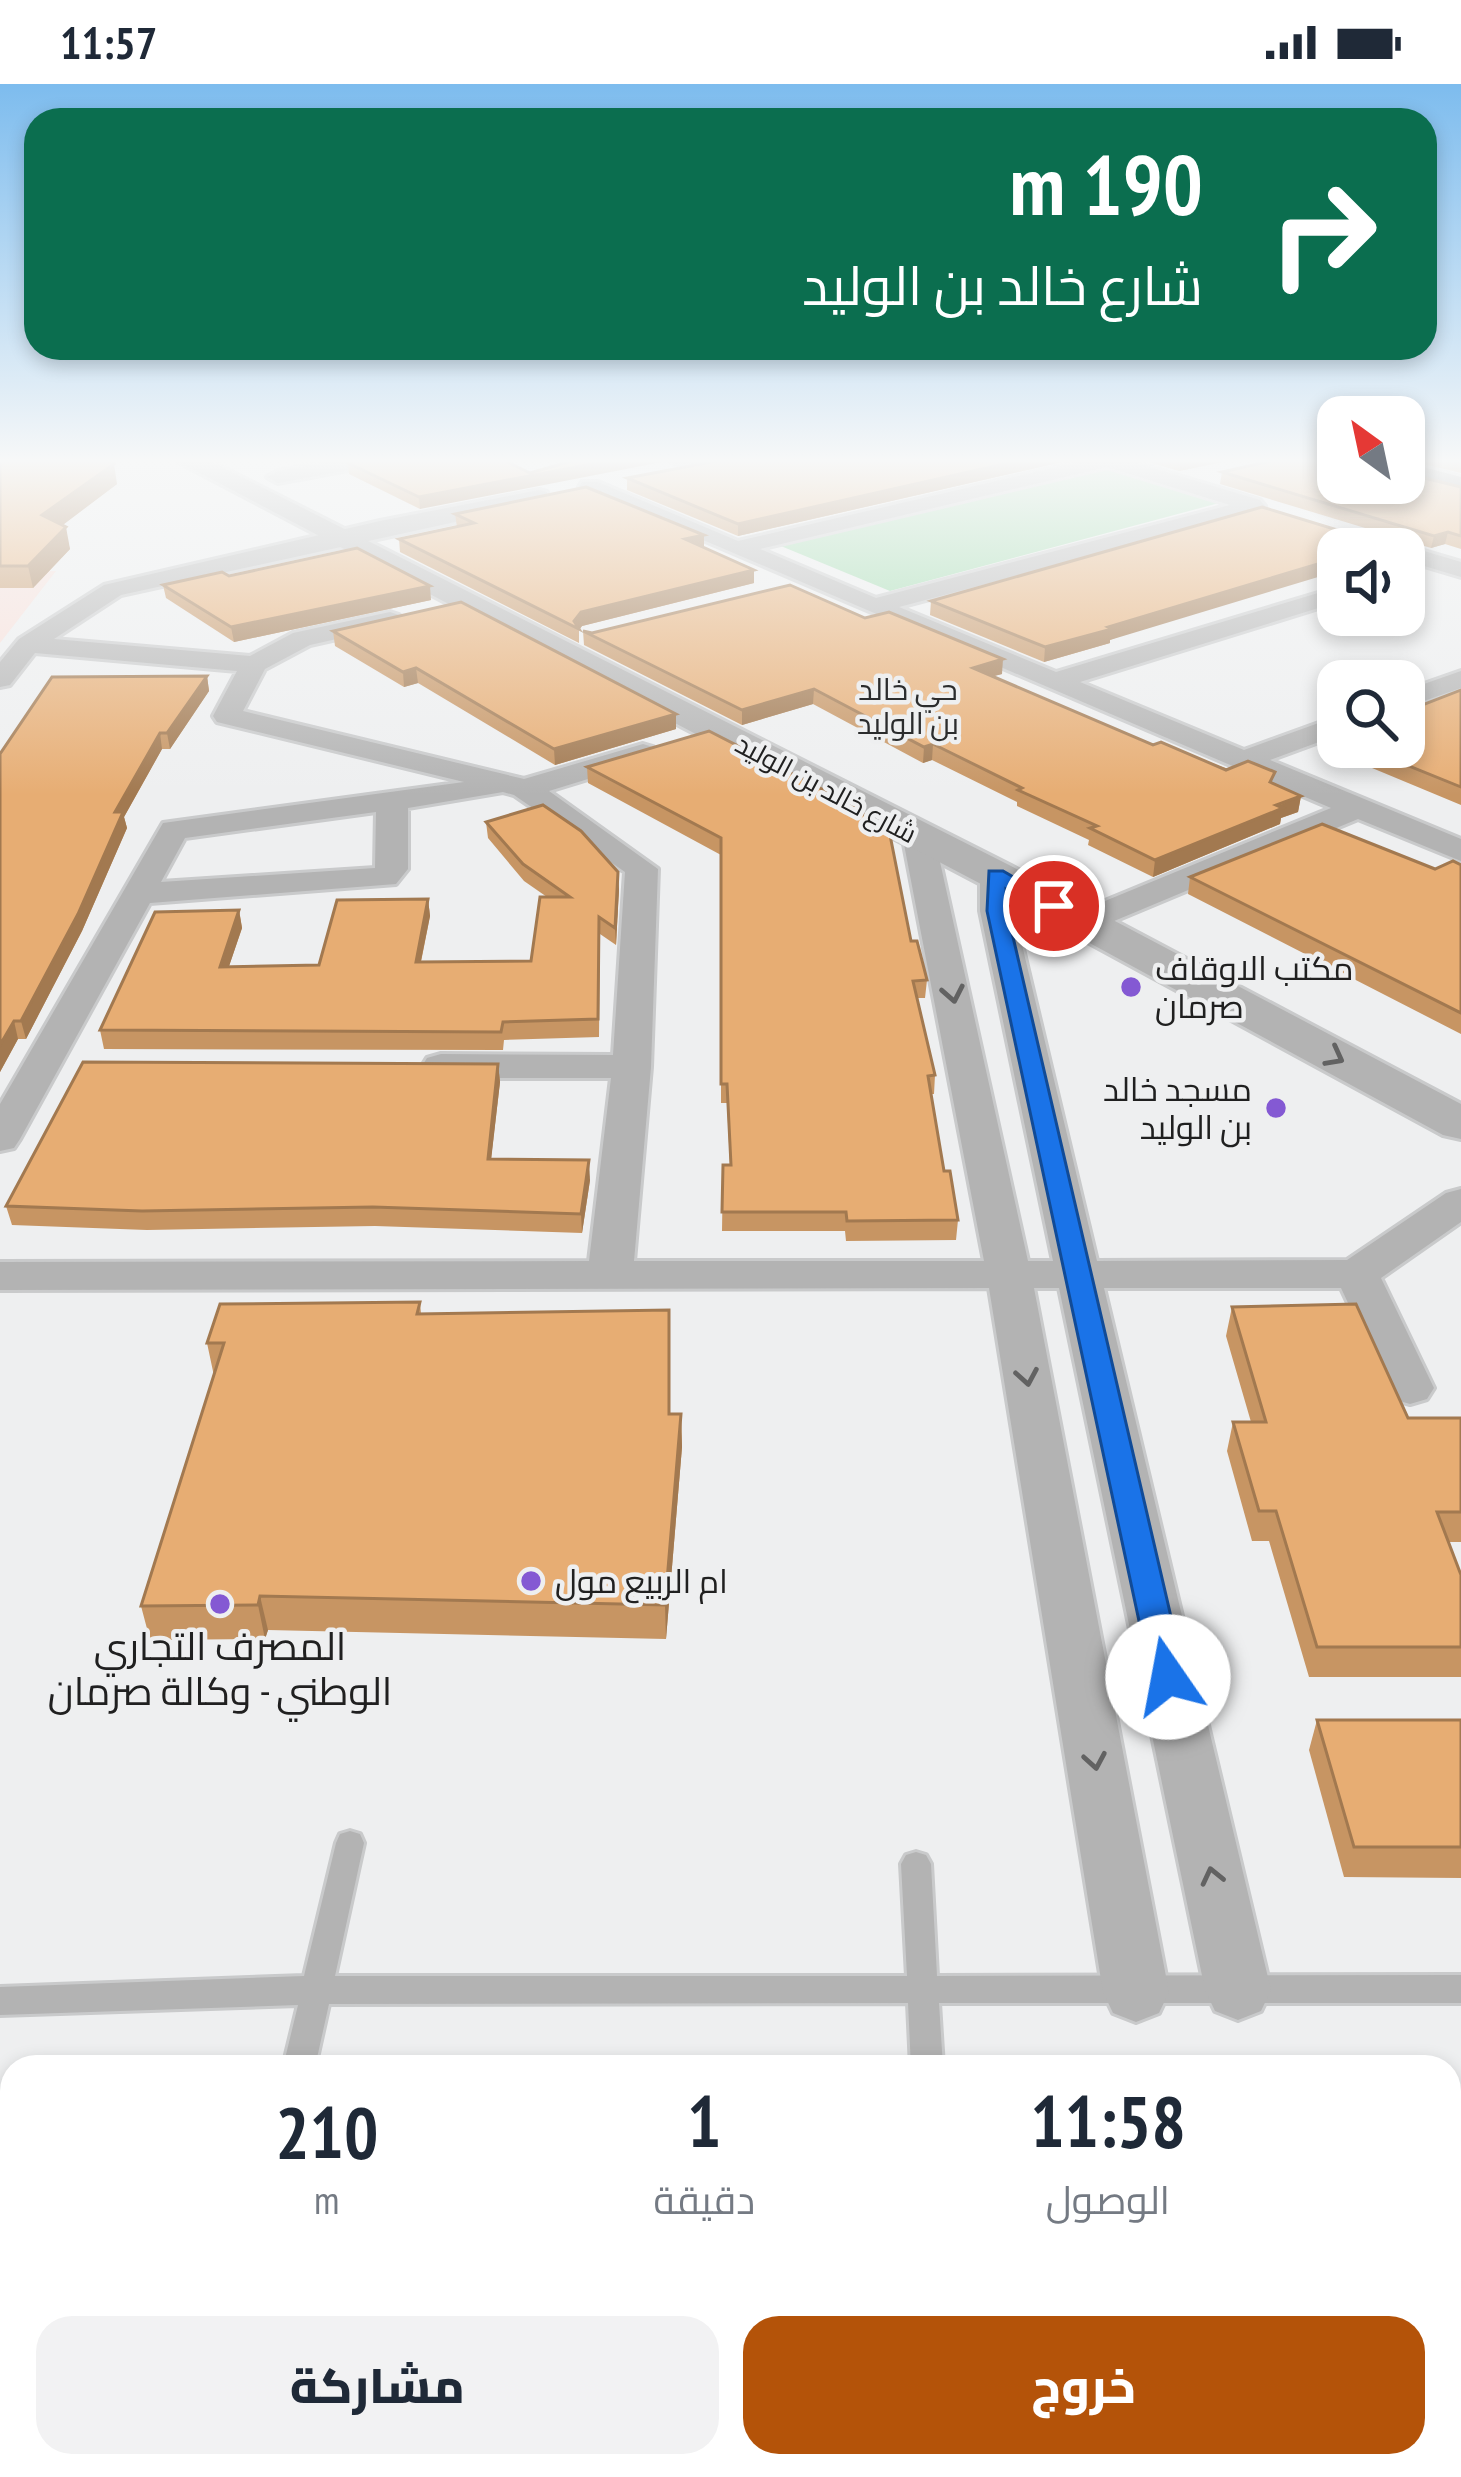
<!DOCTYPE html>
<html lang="ar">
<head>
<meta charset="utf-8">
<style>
	:root { --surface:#fff; --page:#f2f2f3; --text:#1f2937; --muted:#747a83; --accent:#b45309 }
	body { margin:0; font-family:"PT Sans Narrow",Cairo,sans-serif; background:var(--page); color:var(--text); direction:rtl; height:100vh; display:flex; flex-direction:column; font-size:45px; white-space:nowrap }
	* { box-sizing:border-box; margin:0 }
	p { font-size:39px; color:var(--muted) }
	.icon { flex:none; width:66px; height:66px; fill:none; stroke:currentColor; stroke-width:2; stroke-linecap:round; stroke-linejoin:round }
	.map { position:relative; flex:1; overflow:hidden; direction:ltr }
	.panel { position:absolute; left:0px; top:1971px; width:1461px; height:423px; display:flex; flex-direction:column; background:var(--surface); border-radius:36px 36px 0 0; box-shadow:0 6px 18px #0003; direction:rtl }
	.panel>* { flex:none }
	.banner { position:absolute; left:24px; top:24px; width:1413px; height:252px; border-radius:36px; box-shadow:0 6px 18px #0003; direction:rtl; background:#0b6e4f; color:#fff; overflow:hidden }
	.needle { width:78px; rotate:327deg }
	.fabs { position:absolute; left:1317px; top:312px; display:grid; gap:24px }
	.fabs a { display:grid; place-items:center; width:108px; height:108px; border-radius:24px; background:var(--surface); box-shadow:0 6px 18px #0003; font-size:60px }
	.pin { position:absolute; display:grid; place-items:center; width:102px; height:102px; color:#fff; margin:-51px; border:6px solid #fff; border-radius:50%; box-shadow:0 3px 12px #0007 }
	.me { position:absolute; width:132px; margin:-66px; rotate:348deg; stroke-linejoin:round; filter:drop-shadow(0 0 9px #0008) }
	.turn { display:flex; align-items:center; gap:42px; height:252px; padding:0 36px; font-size:54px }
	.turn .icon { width:156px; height:156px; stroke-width:2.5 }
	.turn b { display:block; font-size:84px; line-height:102px }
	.eta { display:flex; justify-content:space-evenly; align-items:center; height:204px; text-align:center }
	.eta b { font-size:72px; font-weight:800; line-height:84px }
	.action { display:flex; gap:24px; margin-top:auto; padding:24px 36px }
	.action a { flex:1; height:138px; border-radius:36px; background:var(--accent); color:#fff; font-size:48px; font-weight:800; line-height:138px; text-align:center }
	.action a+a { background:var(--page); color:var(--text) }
	.status { display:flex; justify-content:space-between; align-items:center; height:84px; padding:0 60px; background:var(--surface); direction:ltr }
	.status svg { height:33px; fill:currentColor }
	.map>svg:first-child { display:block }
</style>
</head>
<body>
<div class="status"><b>11:57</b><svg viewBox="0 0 49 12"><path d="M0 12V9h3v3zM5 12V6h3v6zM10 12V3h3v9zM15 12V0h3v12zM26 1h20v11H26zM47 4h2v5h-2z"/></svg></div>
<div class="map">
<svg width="1461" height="2393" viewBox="0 0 1461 2393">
	<rect width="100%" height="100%" fill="#eeeff0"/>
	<!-- education -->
	<polygon fill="#f9dfd9" points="56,487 0,559 0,488"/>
	<!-- green -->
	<polygon fill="#9adaa9" points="1115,378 1234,415 890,507 776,460"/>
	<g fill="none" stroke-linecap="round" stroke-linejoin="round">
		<defs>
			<g id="service">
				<polygon points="350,1747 360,1750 364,1759 335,1892 907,1892 901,1780 906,1771 916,1768 926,1771 931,1780 937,1892 1461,1891 1461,1919 939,1919 943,1983 911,1983 908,1919 329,1920 315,1983 283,1983 298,1921 0,1931 0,1903 304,1892 336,1759 340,1750"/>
				<rect x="0" y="2015" width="12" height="32"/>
				<rect x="1449" y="2042" width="12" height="32"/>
			</g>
			<g id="minor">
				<polygon points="338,376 380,376 370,382 278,399 267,393 278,387"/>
				<polygon points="667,376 696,376 704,382 694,388"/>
				<path d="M1087,376H1126L1260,416L1265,422L1262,427L899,523L1056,588L1338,503V518L1080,598L1244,666L1338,632V651L1270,676L1461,755V777L1358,735L1095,845H1071L1066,838L1071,831L1331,724L579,403L582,398H598L738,457ZM1107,383L1230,421L876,514L760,465Z"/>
				<path d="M539,406L547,408V418L121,511L54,555L250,572L293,549L390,528L399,531L403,536L399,541L310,561L265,585L243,627L524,695L643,660L653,663L658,669L653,675L549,707L658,785L651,983L634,1177H984L903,755L919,745L935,755L1028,1177H1053L980,827V791L996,781L1012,791L1014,827L1097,1177L1347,1176L1446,1109L1461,1105V1138L1381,1194L1434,1304L1427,1315L1410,1320L1393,1315L1341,1204H1104L1271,1906L1261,1927L1238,1936L1215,1927L1205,1906L1059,1204H1034L1169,1908L1159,1929L1136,1938L1113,1929L1103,1908L989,1204L0,1206V1178L589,1177L611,994H441L427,990L422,982L427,974L441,970L613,971L625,788L514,711L503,708L408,724V785L396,800L150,819L20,1055L14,1064L0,1067V1020L163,739L464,698L217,638L213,632L237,587L35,569L10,601L0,603V578L19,555L104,501L380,437ZM376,728L375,784L161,798L185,754Z"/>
				<polygon points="1404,461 1461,478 1461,493 1404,476 1404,465 1394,465"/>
				<polygon points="1461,587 1461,604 1404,624 1404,607"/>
				<rect x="878" y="2382" width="80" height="11"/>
			</g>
			<polygon id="tertiary" points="175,376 208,376 1011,782 1461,1020 1461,1055 1443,1051 981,800"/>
			<polygon id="primary" points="1404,378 1461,393 1461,412 1404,397"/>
			<g id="trunk">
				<rect x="0" y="2084" width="12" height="106"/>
				<polygon points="1449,2113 1461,2114 1461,2222 1449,2221"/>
				<polygon points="0,2302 12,2302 12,2382 61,2382 57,2393 0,2393"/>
				<polygon points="1449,2304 1461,2304 1461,2393 1404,2393 1399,2382 1449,2382"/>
			</g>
		</defs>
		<!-- service casing -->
		<use href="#service" stroke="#c9cacb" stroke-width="6"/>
		<!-- minor casing -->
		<use href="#minor" stroke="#c9cacb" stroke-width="6"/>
		<!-- tertiary casing -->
		<use href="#tertiary" stroke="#c9cacb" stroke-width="6"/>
		<!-- primary casing -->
		<use href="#primary" stroke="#c9cacb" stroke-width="6"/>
		<!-- trunk casing -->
		<use href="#trunk" stroke="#c9cacb" stroke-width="6"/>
		<!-- service -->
		<use href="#service" fill="#b3b3b3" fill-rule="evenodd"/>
		<!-- minor -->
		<use href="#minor" fill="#b3b3b3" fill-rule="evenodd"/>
		<!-- tertiary -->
		<use href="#tertiary" fill="#b3b3b3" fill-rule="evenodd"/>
		<!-- primary -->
		<use href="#primary" fill="#818080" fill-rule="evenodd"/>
		<!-- trunk -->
		<use href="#trunk" fill="#787777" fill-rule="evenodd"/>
	</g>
	<!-- wall -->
	<g fill="#c79563">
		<polygon points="0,376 117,400 62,441 70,465 33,504 0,504"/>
		<polygon points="503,376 420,425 349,390 348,379"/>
		<polygon points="1071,376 738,452 627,406 627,394"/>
		<polygon points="1142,376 1232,376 1179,387"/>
		<polygon points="1406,376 1461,376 1461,389"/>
		<polygon points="1222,388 1461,403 1461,465 1445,460 1431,464 1220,400"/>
		<polygon points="455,430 704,464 754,486 754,499 582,542 579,546 579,559 400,468 399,455 457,443"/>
		<polygon points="1338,465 1110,556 1110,559 1044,578 930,531 931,517"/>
		<polygon points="229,492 431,516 234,558 166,514 163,501"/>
		<polygon points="865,534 1002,590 993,592 1153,661 1273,699 1301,712 1298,728 1281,734 1280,740 1153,793 1088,761 1089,756 1017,722 1017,718 932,676 923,679 813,620 742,641 584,561 583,547 592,549"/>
		<polygon points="333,547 676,630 676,645 555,681 418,599 404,603 335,562"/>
		<polygon points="207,592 209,607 170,665 162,665 124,733 127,744 82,847 26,955 18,955 0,988 0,670"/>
		<polygon points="1461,606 1461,721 1336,669 1338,659 1338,663 1404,663"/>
		<polygon points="587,683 911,857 927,896 925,914 917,914 935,991 934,1010 931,1010 944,1087 958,1136 956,1156 846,1157 845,1147 722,1147 723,1081 730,1081 727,1019 721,1019 721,771 588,699"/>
		<polygon points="486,738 619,805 616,861 600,850 599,953 504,956 503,966 104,965 100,946 239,826 242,844 229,882 319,881 428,815 430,832 421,878 531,877 547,813 524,797 488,754"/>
		<polygon points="1461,781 1461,950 1188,810 1190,793 1435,785"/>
		<polygon points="498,980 500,998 491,1075 590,1096 582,1149 375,1142 147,1146 12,1141 6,1122"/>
		<polygon points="420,1218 421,1230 670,1330 681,1330 682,1363 666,1555 268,1546 265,1555 150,1556 141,1522 214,1292 207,1259"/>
		<polygon points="1232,1223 1408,1334 1461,1334 1461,1458 1448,1458 1461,1491 1461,1593 1309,1593 1269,1457 1252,1457 1227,1367 1233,1338 1251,1338 1226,1252"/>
		<polygon points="1317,1636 1461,1636 1461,1794 1344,1793 1309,1666"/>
	</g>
	<!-- shaded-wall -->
	<g fill="#a27950">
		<polygon points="613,376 672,376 420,425 419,413"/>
		<polygon points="1022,376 1071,376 738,452 738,440"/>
		<polygon points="1181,376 1232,376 1179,387"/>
		<polygon points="114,380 117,400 47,453 42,431"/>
		<polygon points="66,443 70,465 33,504 28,482"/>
		<polygon points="1448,448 1445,460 1431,464 1434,452"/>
		<polygon points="704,451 704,464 685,455"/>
		<polygon points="1338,474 1338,487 1110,556 1110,559 1044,578 1045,563"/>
		<polygon points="754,486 754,499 582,542 579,546 574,537 581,528"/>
		<polygon points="430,502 431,516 234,558 231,543"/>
		<polygon points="1003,575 1002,590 972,598 973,584"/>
		<polygon points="416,584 418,599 404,603 403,588"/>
		<polygon points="207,592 209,607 170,665 167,649"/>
		<polygon points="814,605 813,620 742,641 742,626"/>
		<polygon points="676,630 676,645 555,681 554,665"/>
		<polygon points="160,649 162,665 124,733 127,744 82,847 26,955 21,937 115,728"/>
		<polygon points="933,660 932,676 923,679 924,663"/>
		<polygon points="1301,712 1298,728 1281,734 1280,740 1153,793 1155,776"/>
		<polygon points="618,788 619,805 616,861 615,844"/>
		<polygon points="428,815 430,832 417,896 416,878"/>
		<polygon points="239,826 242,844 223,900 220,883"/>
		<polygon points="14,937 18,955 0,988 0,961"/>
		<polygon points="498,980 500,998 489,1094 488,1075"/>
		<polygon points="589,1076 590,1096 582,1149 581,1130"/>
		<polygon points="681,1330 682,1363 666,1555 665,1521"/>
		<polygon points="260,1512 268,1546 265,1555 258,1521"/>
	</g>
	<!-- building -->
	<g fill="#e7ad73" stroke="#a27950" stroke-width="3">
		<polygon points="0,376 107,376 114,380 42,431 66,443 28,482 0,482"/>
		<polygon points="358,376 503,376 530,389 575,376 613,376 419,413 348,379"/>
		<polygon points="722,376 1022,376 738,440 627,394"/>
		<polygon points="1275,376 1338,376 1338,399 1404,399 1404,389 1461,403 1461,452 1448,448 1434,452 1222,388"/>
		<polygon points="586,403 704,451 685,455 754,486 581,528 574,537 579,545 399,455 474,439 455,430"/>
		<polygon points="1262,423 1370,456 1402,456 1402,460 1386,465 1338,465 1338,474 1108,543 1112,545 1045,563 931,517"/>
		<polygon points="357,464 430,502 231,543 163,501 222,488 229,492"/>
		<polygon points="790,501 865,534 889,528 1003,575 973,584 1153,661 1161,658 1226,686 1248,677 1275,688 1270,698 1301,712 1276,721 1283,724 1155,776 1090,744 1097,742 1018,706 1022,704 933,660 924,663 814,605 742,626 583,547 592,549"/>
		<polygon points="461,518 676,630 554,665 416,584 403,588 333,547"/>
		<polygon points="207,592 167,649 160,649 115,728 123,728 78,830 21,937 14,937 0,961 0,670 52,593"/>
		<polygon points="1461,606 1461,703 1362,663 1404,663 1404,628"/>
		<polygon points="709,647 851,720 890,751 911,857 917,857 927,896 913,897 935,991 928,992 944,1087 950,1087 958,1136 847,1137 846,1128 722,1128 723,1081 731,1081 727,1000 721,1000 721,754 587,683"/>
		<polygon points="543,721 581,747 618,788 615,844 599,833 598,935 503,938 501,948 100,946 155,828 239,826 220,883 319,881 337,816 428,815 416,878 531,877 540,813 570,813 523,780 486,738"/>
		<polygon points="1322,740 1435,785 1453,777 1461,781 1461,929 1190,793"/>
		<polygon points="83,978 498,980 488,1075 589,1076 581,1130 373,1123 142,1127 6,1122"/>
		<polygon points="420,1218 417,1230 669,1226 669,1330 681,1330 665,1521 260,1512 258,1521 141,1522 224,1259 207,1259 220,1220"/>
		<polygon points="1356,1220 1408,1334 1461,1334 1461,1428 1437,1428 1461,1491 1461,1563 1317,1563 1276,1427 1259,1427 1233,1338 1266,1338 1232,1223"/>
		<polygon points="1317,1636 1461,1636 1461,1763 1354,1763"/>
	</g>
	<!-- one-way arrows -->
	<defs><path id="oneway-chevron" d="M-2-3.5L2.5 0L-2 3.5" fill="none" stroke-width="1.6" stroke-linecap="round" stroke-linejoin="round" transform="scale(3)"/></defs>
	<g stroke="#626262">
		<use href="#oneway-chevron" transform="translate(953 910) rotate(79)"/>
		<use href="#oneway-chevron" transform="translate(1335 973) rotate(28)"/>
		<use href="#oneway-chevron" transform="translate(1027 1293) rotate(80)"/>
		<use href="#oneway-chevron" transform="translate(1095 1677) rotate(80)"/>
		<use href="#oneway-chevron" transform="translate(1212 1792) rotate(-103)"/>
	</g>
	<!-- sky -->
	<linearGradient id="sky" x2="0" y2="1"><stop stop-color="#7dbcee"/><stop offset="0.53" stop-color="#f7f8f8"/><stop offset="1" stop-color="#f7f8f8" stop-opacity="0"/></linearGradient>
	<rect width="1461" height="711" fill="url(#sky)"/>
	<!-- route -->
	<polygon fill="#1a73e8" stroke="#114b97" stroke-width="3" points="989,787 1003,787 1064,822 1047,827 1006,805 1007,827 1185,1593 1180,1603 1168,1607 1156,1603 1151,1593 987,827"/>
	<!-- markers -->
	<g fill="#8459d3" stroke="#eeeff0" stroke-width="4.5">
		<circle cx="1131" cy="903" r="12"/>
		<circle cx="1276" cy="1024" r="12"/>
		<circle cx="531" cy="1497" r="12"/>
		<circle cx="220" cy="1520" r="12"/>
	</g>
	<g text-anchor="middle" stroke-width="9" stroke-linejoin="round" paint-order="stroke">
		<!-- far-street labels -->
		<g font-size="27" fill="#202020" stroke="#eeeff0">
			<text transform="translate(826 705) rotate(28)" y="9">شارع خالد بن الوليد</text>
		</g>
		<!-- far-neighbourhood labels -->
		<g font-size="30" fill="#2b2c2d" stroke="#eeeff0">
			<text x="908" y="616">حي خالد<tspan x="908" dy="34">بن الوليد</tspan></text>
		</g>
		<!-- poi labels -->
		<g font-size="33" fill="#202020" stroke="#eeeff0" text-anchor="start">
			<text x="1155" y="896">مكتب الاوقاف<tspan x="1155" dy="38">صرمان</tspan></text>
			<text x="1252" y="1017" text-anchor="end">مسجد خالد<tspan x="1252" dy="38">بن الوليد</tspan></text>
			<text x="555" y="1509">ام الربيع مول</text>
		</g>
		<!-- near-poi labels -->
		<g font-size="39" fill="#202020" stroke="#eeeff0">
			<text x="220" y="1576">المصرف التجاري<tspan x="220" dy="45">الوطني - وكالة صرمان</tspan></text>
		</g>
	</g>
</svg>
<div class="fabs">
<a><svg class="needle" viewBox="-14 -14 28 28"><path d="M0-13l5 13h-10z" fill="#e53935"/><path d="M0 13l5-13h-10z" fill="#747a83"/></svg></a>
<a><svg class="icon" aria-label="sound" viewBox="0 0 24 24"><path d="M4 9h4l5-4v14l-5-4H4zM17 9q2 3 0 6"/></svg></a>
<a><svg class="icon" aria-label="search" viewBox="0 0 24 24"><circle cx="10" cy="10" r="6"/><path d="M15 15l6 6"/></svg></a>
</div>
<div class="pin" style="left:1054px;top:822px;background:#d93025"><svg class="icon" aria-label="arrive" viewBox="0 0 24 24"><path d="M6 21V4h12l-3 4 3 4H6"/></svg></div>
<svg class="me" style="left:1168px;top:1593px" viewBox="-20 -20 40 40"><circle r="19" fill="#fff"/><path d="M0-13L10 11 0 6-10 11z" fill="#1a73e8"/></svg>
<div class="banner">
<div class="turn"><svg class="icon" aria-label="right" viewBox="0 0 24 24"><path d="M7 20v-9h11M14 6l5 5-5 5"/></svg><div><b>190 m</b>شارع خالد بن الوليد</div></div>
</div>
<section class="panel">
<div class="eta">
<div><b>11:58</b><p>الوصول</p></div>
<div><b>1</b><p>دقيقة</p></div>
<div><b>210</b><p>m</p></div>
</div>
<div class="action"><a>خروج</a><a>مشاركة</a></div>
</section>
</div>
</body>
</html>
